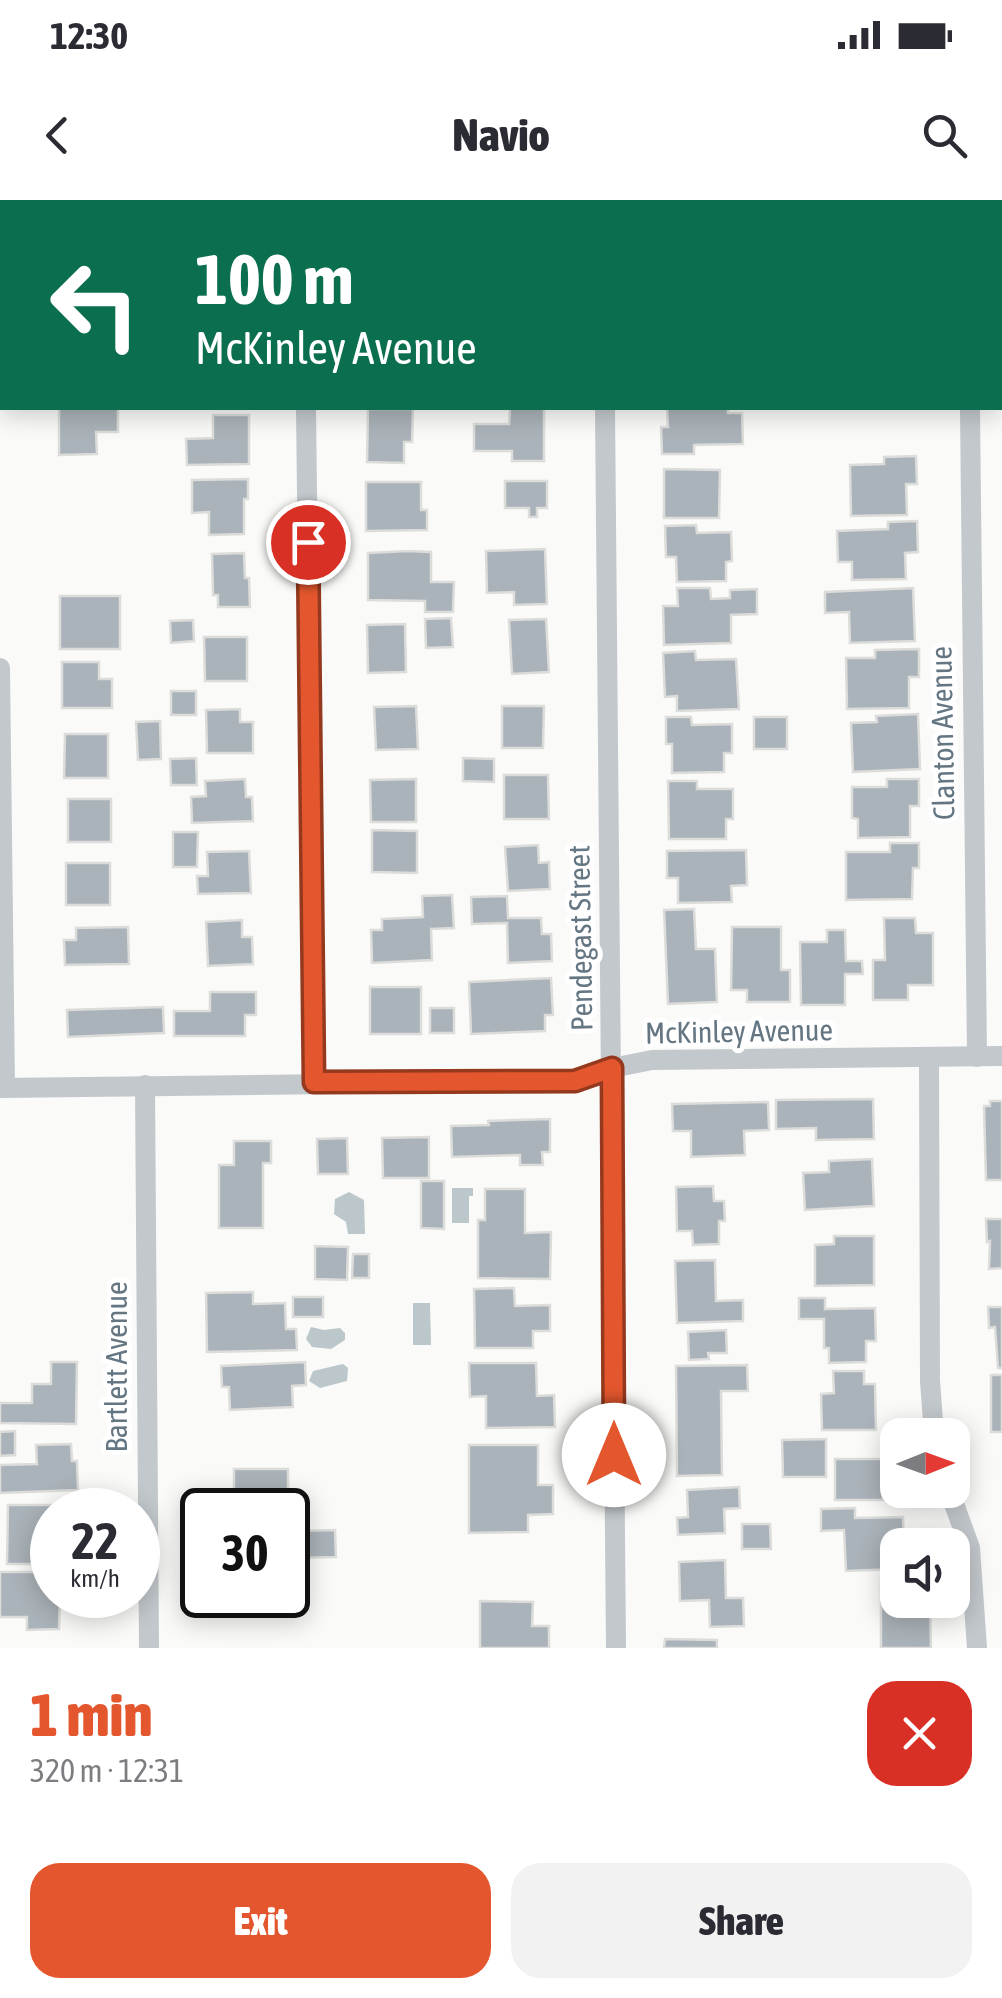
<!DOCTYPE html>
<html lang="en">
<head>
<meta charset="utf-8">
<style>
	:root { --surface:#fff; --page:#f2f2f3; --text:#2b2b33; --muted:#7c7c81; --accent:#e4572e }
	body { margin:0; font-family:"Asap Condensed",sans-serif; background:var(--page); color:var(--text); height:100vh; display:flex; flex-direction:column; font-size:38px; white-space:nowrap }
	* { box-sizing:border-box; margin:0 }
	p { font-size:32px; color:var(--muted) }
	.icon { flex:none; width:55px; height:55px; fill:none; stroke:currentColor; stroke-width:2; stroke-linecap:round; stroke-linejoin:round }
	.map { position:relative; height:1448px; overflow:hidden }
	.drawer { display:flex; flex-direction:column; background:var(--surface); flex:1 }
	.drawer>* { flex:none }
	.hud { position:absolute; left:0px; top:0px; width:1002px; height:210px; box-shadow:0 5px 25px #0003; background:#0b6e4f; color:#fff; overflow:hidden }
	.needle { width:65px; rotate:89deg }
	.fabs { position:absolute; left:880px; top:1218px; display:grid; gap:20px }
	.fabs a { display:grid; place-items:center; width:90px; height:90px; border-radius:20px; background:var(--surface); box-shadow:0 5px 25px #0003; font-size:50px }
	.speed { position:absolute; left:30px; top:1288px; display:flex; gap:20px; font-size:50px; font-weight:700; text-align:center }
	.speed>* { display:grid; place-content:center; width:130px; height:130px; border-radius:50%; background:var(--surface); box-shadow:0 5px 25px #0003; line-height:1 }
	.speed small { font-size:25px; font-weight:400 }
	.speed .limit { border:5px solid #111; border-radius:15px; background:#fff; color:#111 }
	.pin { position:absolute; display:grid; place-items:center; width:85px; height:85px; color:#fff; margin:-42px; border:5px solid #fff; border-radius:50%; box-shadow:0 2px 10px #0007 }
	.me { position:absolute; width:110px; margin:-55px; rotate:0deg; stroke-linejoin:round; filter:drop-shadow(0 0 8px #0008) }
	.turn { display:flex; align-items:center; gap:35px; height:210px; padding:0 30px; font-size:45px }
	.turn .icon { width:130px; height:130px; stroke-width:2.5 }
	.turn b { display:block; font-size:70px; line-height:85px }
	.round { display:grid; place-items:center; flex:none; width:105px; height:105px; border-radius:30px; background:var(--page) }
	.head { display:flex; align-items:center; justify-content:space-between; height:170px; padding:0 30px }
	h1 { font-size:60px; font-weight:800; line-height:75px; color:var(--accent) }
	.primary-button { display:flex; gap:20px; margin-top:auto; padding:20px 30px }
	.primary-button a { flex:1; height:115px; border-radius:30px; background:var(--accent); color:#fff; font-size:40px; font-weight:800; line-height:115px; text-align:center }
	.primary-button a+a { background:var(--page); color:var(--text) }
	.status { display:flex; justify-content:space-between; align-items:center; height:70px; padding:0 50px; background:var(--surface); direction:ltr }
	.status svg { height:28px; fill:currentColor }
	header { display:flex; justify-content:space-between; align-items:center; height:130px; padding:0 30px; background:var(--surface); font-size:45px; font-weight:800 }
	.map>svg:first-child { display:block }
</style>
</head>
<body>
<div class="status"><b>12:30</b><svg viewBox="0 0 49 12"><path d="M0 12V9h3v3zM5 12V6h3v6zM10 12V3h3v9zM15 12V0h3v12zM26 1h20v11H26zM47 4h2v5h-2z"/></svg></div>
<header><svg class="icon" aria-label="back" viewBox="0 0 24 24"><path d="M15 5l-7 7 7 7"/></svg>Navio<svg class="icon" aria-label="search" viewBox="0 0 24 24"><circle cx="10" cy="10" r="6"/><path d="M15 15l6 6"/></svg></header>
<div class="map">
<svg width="1002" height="1448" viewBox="0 0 1002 1448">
	<rect width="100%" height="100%" fill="#fafaf8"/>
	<!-- green -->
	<polygon fill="#dadfd7" points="137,0 1002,0 1002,58 1000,2"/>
	<!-- water -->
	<g fill="#bbc7cb">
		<polygon points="452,988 473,988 473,996 469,996 469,1023 452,1023"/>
		<polygon points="349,992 364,1000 365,1034 348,1034 346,1022 334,1014 335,999"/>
		<polygon points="413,1103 430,1103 431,1145 413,1145"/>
		<polygon points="311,1127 324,1130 340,1128 345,1133 345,1140 331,1149 312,1147 306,1139"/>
		<polygon points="343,1164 348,1168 347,1181 320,1188 309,1181 313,1171"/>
	</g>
	<!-- building -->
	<g fill="#aab3b9" stroke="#dcdcda" stroke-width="2.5">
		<polygon points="59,208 118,208 118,232 96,232 97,254 59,255"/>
		<polygon points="510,208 544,208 544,261 512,261 512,251 474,251 474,224 509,224"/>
		<polygon points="667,208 728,208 728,213 742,213 743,244 694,245 694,254 662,254 661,227 668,227"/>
		<polygon points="368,209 413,209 412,242 404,242 404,263 367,262"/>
		<polygon points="213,215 249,215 249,264 187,265 186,239 213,238"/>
		<polygon points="916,256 917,284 906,284 907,315 851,316 850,265 884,264 884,257"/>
		<polygon points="664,269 720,270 719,318 664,318"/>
		<polygon points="248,279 248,299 244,299 244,334 209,335 209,312 192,313 192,280"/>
		<polygon points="505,281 547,281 547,308 537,308 537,317 529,317 529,308 505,308"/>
		<polygon points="366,282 421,282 421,310 427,310 427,330 366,331"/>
		<polygon points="917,321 918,352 905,353 906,379 852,380 852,362 838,362 837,331 888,329 888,322"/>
		<polygon points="696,325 697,333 731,332 732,361 726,362 726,381 677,382 676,357 666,357 665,326"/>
		<polygon points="545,349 547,404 514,405 514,392 487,393 486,351"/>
		<polygon points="408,351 431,352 431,382 454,382 453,412 425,412 425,401 368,400 368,353"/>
		<polygon points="244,353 245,378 249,378 250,407 218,407 218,395 213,395 212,354"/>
		<polygon points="677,388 710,388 711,399 730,398 730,390 757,389 757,414 731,415 731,443 664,445 663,406 678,406"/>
		<polygon points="913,388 915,441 850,443 849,412 825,413 825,392"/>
		<rect x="60" y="396" width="60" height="53"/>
		<polygon points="451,418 453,447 426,448 425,419"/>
		<polygon points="546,419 549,472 512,474 509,420"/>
		<polygon points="193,420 194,441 171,443 170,421"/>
		<polygon points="405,424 406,472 368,473 367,425"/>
		<polygon points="204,437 247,437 247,481 205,481"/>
		<polygon points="919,449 919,477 909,477 909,508 847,509 846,458 875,458 875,450"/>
		<polygon points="695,451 696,460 736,459 739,509 677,511 677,496 665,497 663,453"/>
		<polygon points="62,462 99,462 99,479 112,479 112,508 62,508"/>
		<rect x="171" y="491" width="25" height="24"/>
		<polygon points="416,506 418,549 376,550 374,507"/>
		<polygon points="502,506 544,506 543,548 502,548"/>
		<polygon points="240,509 240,522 253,522 253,553 207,553 206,510"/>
		<polygon points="918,514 920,569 853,572 851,523 877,522 876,516"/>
		<polygon points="666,517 691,517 692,525 732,524 732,553 724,553 724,572 672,573 672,544 666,544"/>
		<rect x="754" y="517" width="33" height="32"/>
		<polygon points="160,521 161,559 138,560 136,522"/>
		<polygon points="65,534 108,534 108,578 64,578"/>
		<polygon points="196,558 197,585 171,585 170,559"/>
		<polygon points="463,558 494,559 494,582 463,581"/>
		<polygon points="504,575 548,575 549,619 504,619"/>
		<polygon points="245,579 246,597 252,597 253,621 192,623 191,597 206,596 205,581"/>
		<polygon points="416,579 416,622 371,622 370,580"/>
		<polygon points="887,579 919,579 919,606 910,606 910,637 858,638 858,619 852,618 852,587 887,587"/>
		<polygon points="668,581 697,581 697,589 733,589 733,619 726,619 726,639 669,639"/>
		<rect x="68" y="599" width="43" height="43"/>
		<polygon points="372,630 417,631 417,673 372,672"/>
		<polygon points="173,632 198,632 197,667 173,667"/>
		<polygon points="890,643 919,643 919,668 913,668 912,699 846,700 846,652 890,652"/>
		<polygon points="538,645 539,663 549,662 550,689 508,691 505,647"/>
		<polygon points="746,650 747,685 731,686 732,702 678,703 678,678 667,678 667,651"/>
		<polygon points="249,651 251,693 198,694 197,676 208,676 207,652"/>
		<rect x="66" y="663" width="44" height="42"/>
		<polygon points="452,695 454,728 431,729 432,760 372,763 371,730 382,730 382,719 423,717 422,696"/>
		<polygon points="507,696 508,718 541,718 542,734 551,734 552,761 508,763 507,723 472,724 471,697"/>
		<polygon points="694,709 696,749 715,749 717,802 668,804 664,710"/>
		<polygon points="884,718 915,718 916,733 933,733 933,785 908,785 908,800 873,800 873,760 885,760"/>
		<polygon points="242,720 242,737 252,737 253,764 208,766 206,722"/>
		<polygon points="128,727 129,764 65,765 64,740 76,740 76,728"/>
		<polygon points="732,727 781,727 781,770 790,770 790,802 747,802 747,790 731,790"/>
		<polygon points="827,730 845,730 846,761 862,761 863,774 845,774 845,805 801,805 800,742 827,742"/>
		<polygon points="551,778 553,815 545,815 545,831 471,834 469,782"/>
		<rect x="370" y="787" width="51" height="47"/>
		<polygon points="210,792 256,792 256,815 245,815 245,836 174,836 174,811 210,811"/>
		<polygon points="163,807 164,833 68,837 67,810"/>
		<rect x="430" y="808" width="24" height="25"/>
		<polygon points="873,899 874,939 816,940 816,928 776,929 776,900"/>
		<polygon points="990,901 1002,901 1002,980 986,980 984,906 990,906"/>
		<polygon points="768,902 769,930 744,931 745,955 691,957 691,931 673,931 672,904"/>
		<polygon points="550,919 550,952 542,952 543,965 520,965 520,955 452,957 451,926 489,925 488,921"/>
		<polygon points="429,937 429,978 383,978 382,938"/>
		<polygon points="347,938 348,974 318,974 317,939"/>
		<polygon points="234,941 271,941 271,963 263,963 263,1028 219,1028 219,965 234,965"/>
		<polygon points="872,959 874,1006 805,1010 803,973 829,972 829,961"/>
		<polygon points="421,981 444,981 444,1029 421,1028"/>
		<polygon points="713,986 714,1001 724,1001 725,1021 719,1021 719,1044 693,1045 692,1031 677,1031 676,987"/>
		<polygon points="485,989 525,989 525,1033 551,1032 550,1079 478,1078 478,1020 485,1020"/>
		<polygon points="986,1019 1002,1019 1002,1068 989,1069 990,1041 987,1042"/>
		<polygon points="834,1036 874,1036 874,1085 815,1086 815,1045 834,1044"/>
		<polygon points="315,1046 348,1047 347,1080 315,1079"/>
		<polygon points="353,1054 369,1054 369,1078 352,1078"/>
		<polygon points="715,1060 716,1101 743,1100 743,1121 677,1123 675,1061"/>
		<polygon points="514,1088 515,1106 550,1105 550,1131 533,1131 533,1148 475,1148 474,1089"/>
		<polygon points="253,1092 253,1104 285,1103 286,1129 296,1129 297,1150 207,1152 206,1093"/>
		<rect x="293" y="1097" width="30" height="20"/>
		<polygon points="799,1098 825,1098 825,1109 875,1108 876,1141 866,1141 866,1162 829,1163 829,1148 824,1148 824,1119 799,1119"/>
		<polygon points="988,1107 1002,1107 1002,1168 998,1168 995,1127 989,1128"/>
		<polygon points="726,1130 727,1153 708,1153 709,1159 689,1160 688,1132"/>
		<polygon points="51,1162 77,1162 76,1224 0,1223 0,1203 32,1203 32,1184 51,1184"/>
		<polygon points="305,1162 306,1185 292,1186 293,1207 230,1210 229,1187 222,1187 221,1166"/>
		<polygon points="469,1163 536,1163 537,1196 554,1195 555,1227 486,1228 486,1196 470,1197"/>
		<polygon points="747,1165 748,1191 721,1191 722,1275 677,1276 676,1166"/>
		<polygon points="833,1171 864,1171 864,1184 875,1184 876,1230 822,1230 821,1194 834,1193"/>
		<rect x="991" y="1175" width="11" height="57"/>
		<polygon points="15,1231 15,1255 0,1256 0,1232"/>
		<polygon points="826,1239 826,1277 783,1277 782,1240"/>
		<polygon points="71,1244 72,1261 77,1261 78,1290 0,1293 0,1265 37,1264 36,1245"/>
		<polygon points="469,1245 538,1245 538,1285 553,1285 553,1314 528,1315 528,1332 469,1333"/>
		<rect x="835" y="1259" width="48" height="41"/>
		<polygon points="234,1269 288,1269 288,1292 276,1292 276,1310 241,1310 241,1302 234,1302"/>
		<polygon points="739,1287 740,1308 724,1309 725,1333 678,1335 677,1318 688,1317 687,1290"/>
		<polygon points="8,1305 76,1305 76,1310 52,1310 52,1350 37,1350 37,1364 7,1364"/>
		<polygon points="855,1308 855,1318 903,1317 904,1345 898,1345 898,1369 846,1371 844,1330 821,1331 821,1309"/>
		<polygon points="742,1324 770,1324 771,1349 742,1349"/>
		<polygon points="335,1330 336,1357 295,1358 294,1331"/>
		<polygon points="725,1360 726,1398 743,1398 744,1426 710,1427 709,1400 680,1401 679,1362"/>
		<polygon points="0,1372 52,1372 52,1395 60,1395 59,1429 27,1430 27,1417 0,1417"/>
		<polygon points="881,1379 898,1379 898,1400 930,1400 931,1448 881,1448"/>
		<polygon points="480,1401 533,1402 532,1426 549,1426 549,1448 480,1448"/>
		<polygon points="665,1439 717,1440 717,1448 664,1448"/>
	</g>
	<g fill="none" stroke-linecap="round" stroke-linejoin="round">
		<defs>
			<g id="secondary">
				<polyline points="1000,86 1002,86"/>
				<polyline points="0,95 2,95"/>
			</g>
		</defs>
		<!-- secondary casing -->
		<use href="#secondary" stroke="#b3babf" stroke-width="32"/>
		<!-- service -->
		<g stroke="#c3c8cc" stroke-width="10">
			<polyline points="342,0 342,2"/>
			<polyline points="606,2 606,0"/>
		</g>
		<!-- minor -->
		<g stroke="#c3c8cc" stroke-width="20">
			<polyline points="306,208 314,882"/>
			<polyline points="605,208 616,1448"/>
			<polyline points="970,208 977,857"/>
			<polyline points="0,468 5,888"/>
			<polyline points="929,858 930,1181 934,1235"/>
			<polyline points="145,885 149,1448"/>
			<polyline points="0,888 575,881 612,868 652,860 1002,856"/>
			<polyline points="949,1290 970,1348 977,1448"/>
		</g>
		<!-- secondary -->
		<use href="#secondary" stroke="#fff" stroke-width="28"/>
	</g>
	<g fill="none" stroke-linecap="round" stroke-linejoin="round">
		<defs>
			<polyline id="route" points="308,342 314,882 575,881 612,868 614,1255"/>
		</defs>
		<!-- route casing -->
		<use href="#route" stroke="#94391e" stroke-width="25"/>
		<!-- route -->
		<use href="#route" stroke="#e4572e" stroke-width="18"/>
	</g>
	<g text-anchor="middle" stroke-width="10" stroke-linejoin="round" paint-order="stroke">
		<!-- street labels -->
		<g font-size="30" fill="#657683" stroke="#fff">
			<text transform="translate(943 533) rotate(-91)" y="10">Clanton Avenue</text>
			<text transform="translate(581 738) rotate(-91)" y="10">Pendegast Street</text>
			<text transform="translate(739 832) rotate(-1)" y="10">McKinley Avenue</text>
			<text transform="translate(117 1167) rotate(-90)" y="10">Bartlett Avenue</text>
		</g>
	</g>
</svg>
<div class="fabs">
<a><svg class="needle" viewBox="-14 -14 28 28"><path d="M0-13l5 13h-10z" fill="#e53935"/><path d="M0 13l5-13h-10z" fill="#7c7c81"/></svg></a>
<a><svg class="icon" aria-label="sound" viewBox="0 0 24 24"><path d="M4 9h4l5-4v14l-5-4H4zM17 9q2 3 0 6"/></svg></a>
</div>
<div class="speed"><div>22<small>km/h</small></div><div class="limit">30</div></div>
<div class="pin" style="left:308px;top:342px;background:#d93025"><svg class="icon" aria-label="arrive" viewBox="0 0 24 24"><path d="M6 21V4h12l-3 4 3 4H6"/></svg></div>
<svg class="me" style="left:614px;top:1255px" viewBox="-20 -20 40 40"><circle r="19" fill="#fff"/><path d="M0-13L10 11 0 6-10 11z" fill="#e4572e"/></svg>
<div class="hud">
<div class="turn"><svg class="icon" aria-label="left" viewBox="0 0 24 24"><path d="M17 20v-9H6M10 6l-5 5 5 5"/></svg><div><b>100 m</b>McKinley Avenue</div></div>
</div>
</div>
<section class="drawer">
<div class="head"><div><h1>1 min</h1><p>320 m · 12:31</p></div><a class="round" style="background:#d93025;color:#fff"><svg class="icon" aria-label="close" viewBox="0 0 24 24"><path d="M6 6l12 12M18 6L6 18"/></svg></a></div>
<div class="primary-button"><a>Exit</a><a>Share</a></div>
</section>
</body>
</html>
